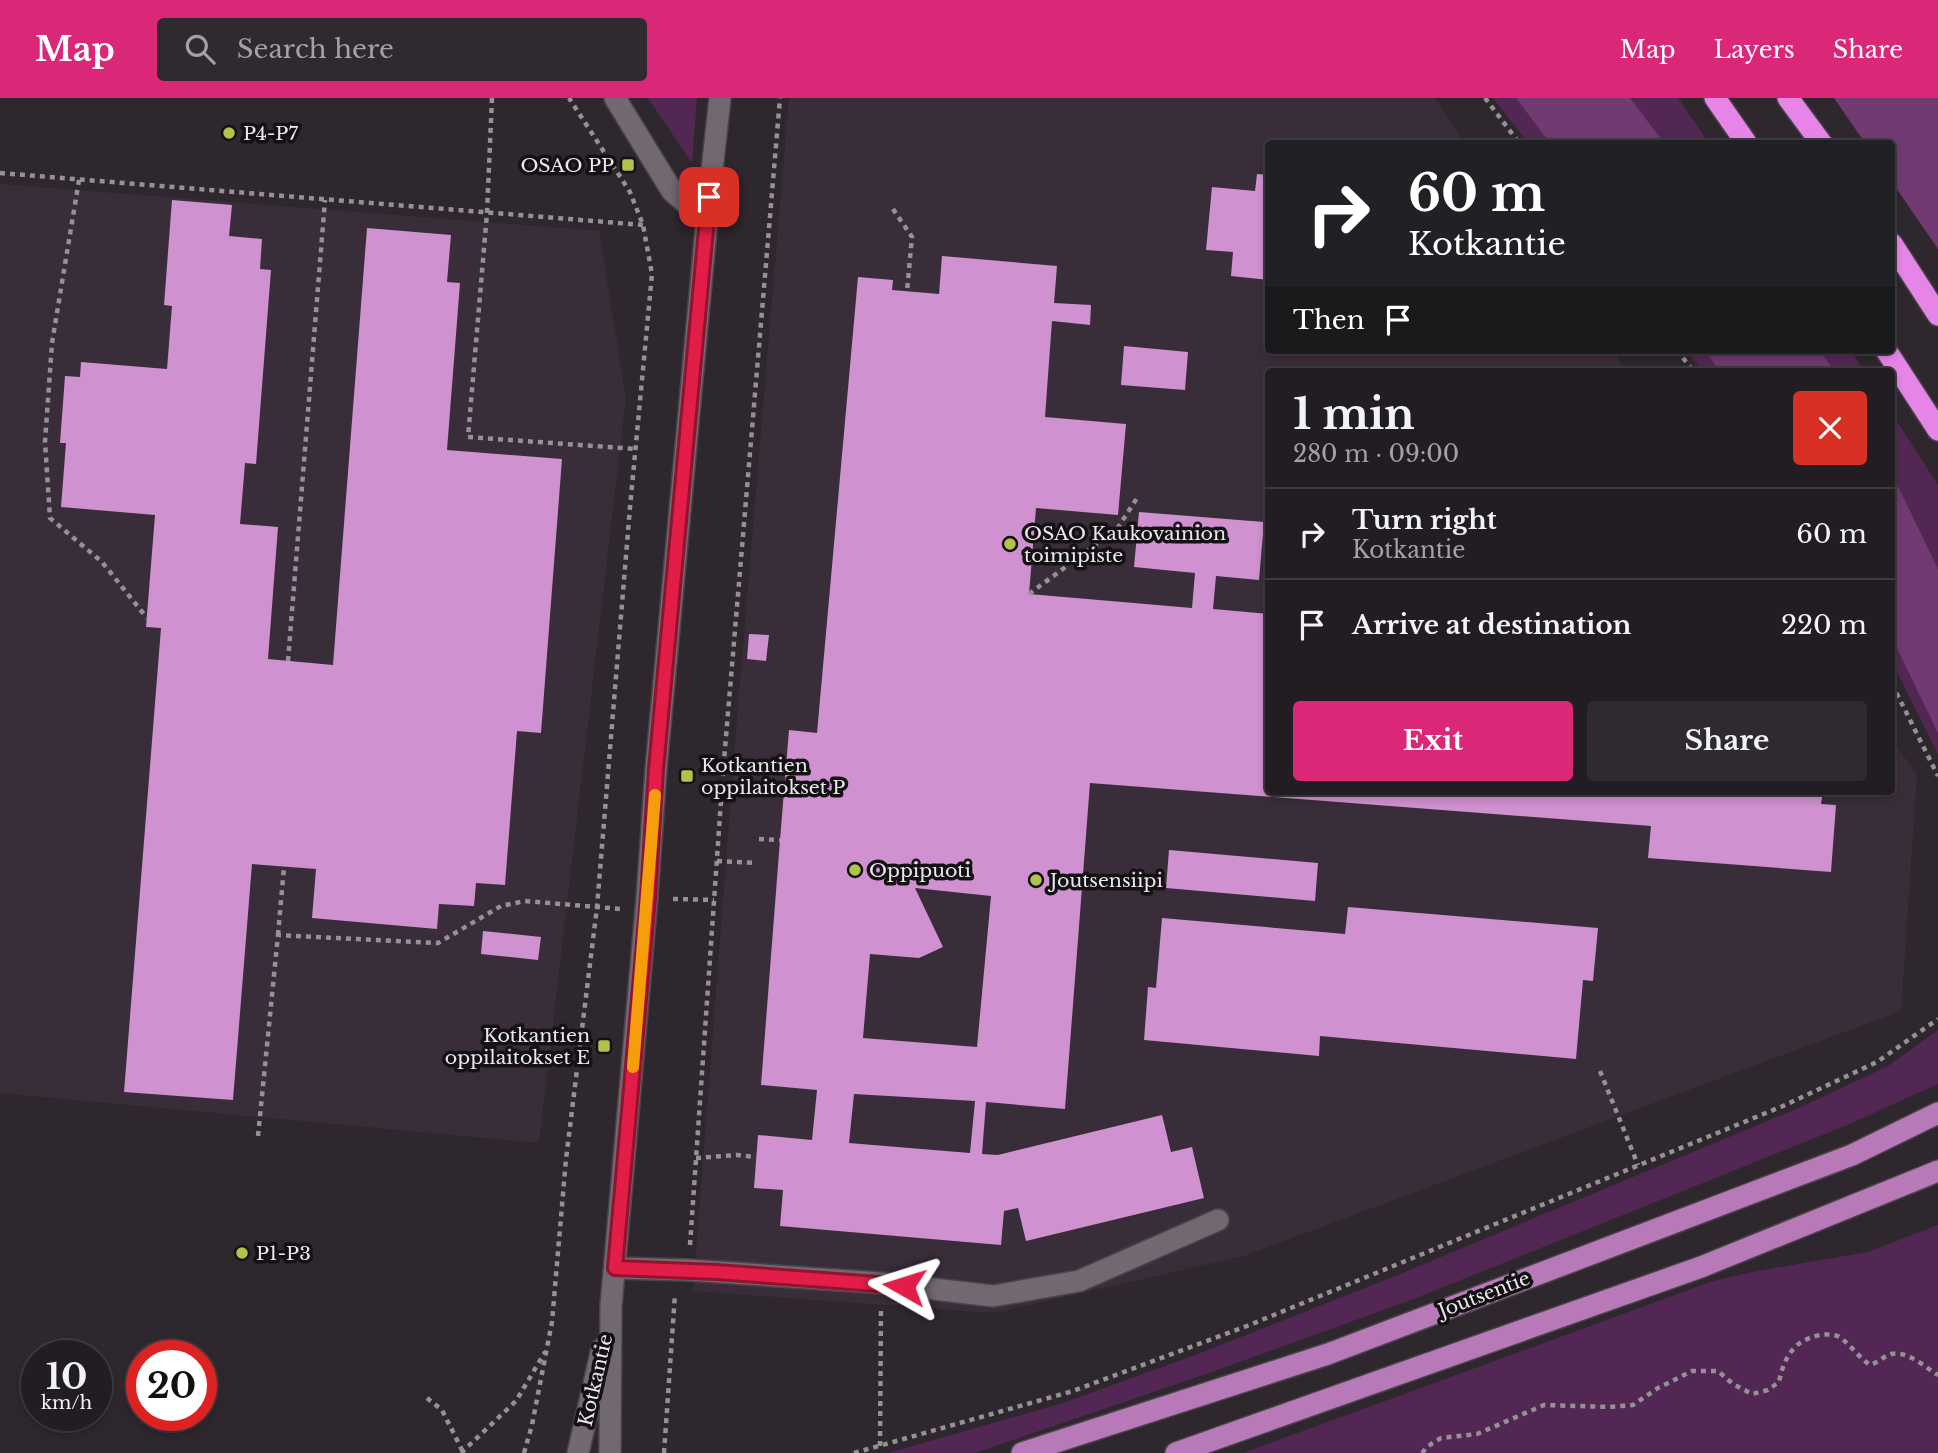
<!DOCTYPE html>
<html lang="en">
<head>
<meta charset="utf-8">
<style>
	:root { --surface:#221d22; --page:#2e2a2f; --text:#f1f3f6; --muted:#a2a2a5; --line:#3f3b40; --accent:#db2777 }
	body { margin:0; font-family:"Libre Baskerville",serif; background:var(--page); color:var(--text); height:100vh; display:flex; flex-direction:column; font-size:26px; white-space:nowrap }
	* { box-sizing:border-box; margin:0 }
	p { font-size:23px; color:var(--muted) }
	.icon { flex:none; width:38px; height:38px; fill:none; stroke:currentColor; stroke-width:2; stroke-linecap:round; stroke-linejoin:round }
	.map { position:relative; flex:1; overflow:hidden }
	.sheet { position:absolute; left:1265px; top:270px; width:630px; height:427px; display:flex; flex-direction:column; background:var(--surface); border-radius:7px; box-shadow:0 4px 10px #0003,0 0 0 2px var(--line) }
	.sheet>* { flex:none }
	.top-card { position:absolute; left:1265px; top:42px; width:630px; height:214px; border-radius:7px; box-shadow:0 4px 10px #0003,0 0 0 2px var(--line); background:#202124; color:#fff; overflow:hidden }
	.speed { position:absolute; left:21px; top:1242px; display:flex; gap:14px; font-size:35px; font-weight:700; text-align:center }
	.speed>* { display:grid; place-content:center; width:91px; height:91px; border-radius:50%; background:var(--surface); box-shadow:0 4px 10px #0003,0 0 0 2px var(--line); line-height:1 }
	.speed small { font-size:18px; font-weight:400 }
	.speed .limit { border:10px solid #d22; background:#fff; color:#111 }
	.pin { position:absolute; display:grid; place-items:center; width:60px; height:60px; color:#fff; margin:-30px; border-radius:14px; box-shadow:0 4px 10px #0006 }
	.me { position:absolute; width:77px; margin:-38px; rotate:276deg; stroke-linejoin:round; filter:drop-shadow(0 0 5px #0008) }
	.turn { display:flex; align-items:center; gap:24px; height:147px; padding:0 28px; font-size:32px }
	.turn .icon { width:91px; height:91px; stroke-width:2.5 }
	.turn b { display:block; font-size:49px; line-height:60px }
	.then { display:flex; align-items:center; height:66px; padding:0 28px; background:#0003; gap:14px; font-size:26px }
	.round { display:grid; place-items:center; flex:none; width:74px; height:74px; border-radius:7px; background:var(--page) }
	.summary { display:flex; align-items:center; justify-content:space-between; height:119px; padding:0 28px }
	h1 { font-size:42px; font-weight:800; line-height:52px }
	.cta { display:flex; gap:14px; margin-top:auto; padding:14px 28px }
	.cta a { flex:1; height:80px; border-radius:7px; background:var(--accent); color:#fff; font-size:28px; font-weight:800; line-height:80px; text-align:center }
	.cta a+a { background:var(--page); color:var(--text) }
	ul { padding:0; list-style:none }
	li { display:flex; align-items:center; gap:21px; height:91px; padding:0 28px; border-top:2px solid var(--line) }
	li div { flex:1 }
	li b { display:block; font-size:26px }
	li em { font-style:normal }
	header { display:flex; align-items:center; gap:42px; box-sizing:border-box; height:98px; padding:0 35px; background:var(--accent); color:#fff }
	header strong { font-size:33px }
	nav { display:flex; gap:38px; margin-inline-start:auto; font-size:24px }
	.search { width:490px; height:63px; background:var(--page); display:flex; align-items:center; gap:18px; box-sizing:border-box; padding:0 24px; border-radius:7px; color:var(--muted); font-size:26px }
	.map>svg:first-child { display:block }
</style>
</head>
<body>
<header>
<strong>Map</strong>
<div class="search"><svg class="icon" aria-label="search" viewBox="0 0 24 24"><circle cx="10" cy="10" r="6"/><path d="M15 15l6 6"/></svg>Search here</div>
<nav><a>Map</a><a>Layers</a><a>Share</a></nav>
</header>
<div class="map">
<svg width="1938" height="1355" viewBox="0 0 1938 1355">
	<rect width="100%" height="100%" fill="#2e272e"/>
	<!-- built -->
	<g fill="#392d39">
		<polygon points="789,0 1435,0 1465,45 1269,46 1269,252 1612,252 1627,273 1269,273 1269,693 1892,693 1892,641 1917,677 1901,913 1244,1158 994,1215 693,1193 738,608"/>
		<polygon points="0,86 599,133 626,300 539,1045 0,995"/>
	</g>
	<!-- green -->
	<g fill="#532754">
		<polygon points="648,0 697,0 692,65"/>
		<polygon points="1493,0 1678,0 1709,45 1528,45"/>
		<polygon points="1686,252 1850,252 1864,273 1702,273"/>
		<polygon points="1892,316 1938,387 1938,656 1892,564"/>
		<polygon points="1938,932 1938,986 1845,1028 1411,1202 1209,1275 975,1355 888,1355 1063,1305 1203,1254 1400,1176 1801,1009 1888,968"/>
		<polygon points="1938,1127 1938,1355 1243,1355 1713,1183 1757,1173 1868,1154"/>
	</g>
	<!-- forest -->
	<g fill="#713a72">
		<polygon points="1516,0 1630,0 1664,45 1550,45"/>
		<polygon points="1834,0 1938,0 1938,151 1892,84 1892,46 1865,45"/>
		<polygon points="1704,252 1819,252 1835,273 1720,273"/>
		<polygon points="1892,376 1938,471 1938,635 1892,540"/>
	</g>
	<!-- building -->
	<g fill="#cf91cf" fill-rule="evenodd">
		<polygon points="1257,76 1269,77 1269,182 1231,178 1233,154 1206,152 1212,89 1255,93"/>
		<polygon points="172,102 232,107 229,138 262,141 260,171 271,172 256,366 245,365 240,426 278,429 268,561 333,567 367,130 451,137 447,184 460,185 447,352 562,361 541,635 517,633 505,787 476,785 474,808 439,806 437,831 312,820 316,771 252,766 233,1002 124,994 161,530 146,529 155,417 61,409 66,345 60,345 65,278 80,279 81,264 167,271 172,208 164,207"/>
		<path d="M942,158L1057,168L1054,205L1091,207L1090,227L1052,223L1045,319L1126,326L1118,417L1036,410L1029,496L1192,510L1195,475L1134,469L1139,414L1264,424L1259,482L1216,478L1213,511L1269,516V693H1823L1821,706L1836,707L1831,774L1648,760L1651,728L1090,685L1065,1011L986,1004L982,1056L998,1057L1162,1017L1171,1054L1192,1049L1204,1100L1026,1143L1018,1110L1004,1113L1001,1147L780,1128L783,1092L754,1090L758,1037L812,1042L817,992L761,987L780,742L789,632L817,635L858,179L893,182L892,192L939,196ZM915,790L991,798L977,949L863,940L870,856L919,860L943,849ZM854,996L975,1003L970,1055L849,1045Z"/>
		<polygon points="1124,248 1188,254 1185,292 1121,287"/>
		<polygon points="749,536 769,537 766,563 747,561"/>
		<polygon points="1169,752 1318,765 1315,803 1166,790"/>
		<polygon points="1348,809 1598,830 1593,883 1583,882 1576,961 1320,938 1319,958 1144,942 1148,889 1156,890 1162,820 1345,836"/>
		<polygon points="483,833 541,839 538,862 481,856"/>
	</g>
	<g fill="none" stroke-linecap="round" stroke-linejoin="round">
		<defs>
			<g id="minor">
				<polyline points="615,0 672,93 706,122"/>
				<polyline points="615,1170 688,1172 882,1185 993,1198 1079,1183 1218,1122"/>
				<polyline points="578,1355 602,1251"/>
				<polyline points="610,1355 611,1208 647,800 656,671 709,99 720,0"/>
			</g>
			<g id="major">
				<polyline points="1022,1355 1328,1256 1852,1057 1938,1015"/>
				<polyline points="1176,1355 1701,1169 1938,1073"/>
			</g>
			<g id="highway">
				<polyline points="1715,0 1747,46"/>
				<polyline points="1788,0 1822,46"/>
				<polyline points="1892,146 1938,217"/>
				<polyline points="1886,252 1938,332"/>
			</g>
		</defs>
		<!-- minor casing -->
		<use href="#minor" stroke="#494449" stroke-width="24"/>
		<!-- major casing -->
		<use href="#major" stroke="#494449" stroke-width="24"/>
		<!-- highway casing -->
		<use href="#highway" stroke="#494449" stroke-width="24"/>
		<!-- path -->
		<g stroke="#969196" stroke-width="4.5" stroke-dasharray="5 5" stroke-linecap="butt">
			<polyline points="492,0 487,115 468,339 636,351"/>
			<polyline points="1485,0 1520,46"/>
			<polyline points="0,75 643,127"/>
			<polyline points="79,82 52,245 45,344 50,420 102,464 147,520"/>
			<polyline points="893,111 912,139 907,193"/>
			<polyline points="1677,252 1693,273"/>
			<polyline points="1029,496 1117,431 1139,397"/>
			<polyline points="288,563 325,102"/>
			<polyline points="1892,586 1938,678"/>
			<polyline points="759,741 780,742"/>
			<polyline points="717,763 757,765"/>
			<polyline points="673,801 714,802"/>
			<polyline points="278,837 284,769"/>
			<polyline points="1600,973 1638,1067"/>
			<polyline points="258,1038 278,837 438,845 501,808 525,803 621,811"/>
			<polyline points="696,1060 737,1057 756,1059"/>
			<polyline points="690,1147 723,674 780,0"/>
			<polyline points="427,1300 442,1312 463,1354"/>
			<polyline points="880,1348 881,1209"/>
			<polyline points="461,1355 516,1303 545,1254"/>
			<polyline points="524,1355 532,1327 552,1224 566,1061 597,809 630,409 652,176 643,127 630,94 569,0"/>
			<polyline points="664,1355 675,1196"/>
			<polyline points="854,1355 1073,1293 1247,1228 1783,1008 1877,964 1938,921"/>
			<path d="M1422,1355L1428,1348L1441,1340L1477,1336L1544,1307L1610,1309L1633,1307L1658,1290L1692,1273H1718L1733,1286L1752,1296L1768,1292L1779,1284C1784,1259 1794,1242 1820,1237C1827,1236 1836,1236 1841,1240C1852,1249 1859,1259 1870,1267C1879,1264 1884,1258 1891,1256C1907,1252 1926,1270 1938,1277"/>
		</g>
		<!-- minor -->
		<use href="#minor" stroke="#716871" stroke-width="21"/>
		<!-- major -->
		<use href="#major" stroke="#b879b8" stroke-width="21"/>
		<!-- highway -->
		<use href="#highway" stroke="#e784e8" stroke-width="21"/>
	</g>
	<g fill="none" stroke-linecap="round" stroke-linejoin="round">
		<defs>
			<polyline id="route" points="709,99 656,671 648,800 615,1170 716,1174 904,1188"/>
		</defs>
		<!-- route casing -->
		<use href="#route" stroke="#92132f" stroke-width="18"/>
		<!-- route -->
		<use href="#route" stroke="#e11d48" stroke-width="12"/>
		<!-- slow -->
		<polyline stroke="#f59e0b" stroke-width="12" points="633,969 655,697"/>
	</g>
	<!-- markers -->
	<g fill="#b2c34c" stroke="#141114" stroke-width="2.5">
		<circle cx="229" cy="35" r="7"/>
		<rect x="621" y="60" width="14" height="14" rx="3.5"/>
		<circle cx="1010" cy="446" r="7"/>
		<rect x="680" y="671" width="14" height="14" rx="3.5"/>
		<circle cx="855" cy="772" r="7"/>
		<circle cx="1036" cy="782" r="7"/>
		<rect x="597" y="941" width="14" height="14" rx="3.5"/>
		<circle cx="242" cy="1155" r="7"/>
	</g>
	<g text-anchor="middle" stroke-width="7" stroke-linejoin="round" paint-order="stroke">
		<!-- poi labels -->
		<g font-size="19" fill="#ece7ec" stroke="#141114" text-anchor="start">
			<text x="243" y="42">P4-P7</text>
			<text x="614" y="74" text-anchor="end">OSAO PP</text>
			<text x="1024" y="442">OSAO Kaukovainion<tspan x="1024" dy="22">toimipiste</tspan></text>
			<text x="701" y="674">Kotkantien<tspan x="701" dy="22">oppilaitokset P</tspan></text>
			<text x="869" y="779">Oppipuoti</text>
			<text x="1050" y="789">Joutsensiipi</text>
			<text x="590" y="944" text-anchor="end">Kotkantien<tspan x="590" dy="22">oppilaitokset E</tspan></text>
			<text x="256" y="1162">P1-P3</text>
		</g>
		<!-- street labels -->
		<g font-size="19" fill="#ece7ec" stroke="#141114">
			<text transform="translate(1484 1196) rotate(-21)" y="7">Joutsentie</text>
			<text transform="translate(595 1282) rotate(-77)" y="7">Kotkantie</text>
		</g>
	</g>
</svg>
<div class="speed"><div>10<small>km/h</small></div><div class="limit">20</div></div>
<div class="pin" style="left:709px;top:99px;background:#d93025"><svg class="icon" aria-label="arrive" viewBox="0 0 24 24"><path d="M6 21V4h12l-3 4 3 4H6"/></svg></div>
<svg class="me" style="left:904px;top:1188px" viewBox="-20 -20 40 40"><path d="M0-17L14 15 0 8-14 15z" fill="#e11d48" stroke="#fff" stroke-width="4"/></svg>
<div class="top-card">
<div class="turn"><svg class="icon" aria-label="right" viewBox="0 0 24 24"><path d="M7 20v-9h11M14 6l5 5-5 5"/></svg><div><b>60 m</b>Kotkantie</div></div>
<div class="then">Then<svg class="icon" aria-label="arrive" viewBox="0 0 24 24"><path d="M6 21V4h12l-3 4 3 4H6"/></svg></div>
</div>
<section class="sheet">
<div class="summary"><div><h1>1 min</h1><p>280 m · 09:00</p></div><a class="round" style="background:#d93025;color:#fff"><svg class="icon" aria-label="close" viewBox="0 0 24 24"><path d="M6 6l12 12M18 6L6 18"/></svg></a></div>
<ul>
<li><svg class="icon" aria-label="right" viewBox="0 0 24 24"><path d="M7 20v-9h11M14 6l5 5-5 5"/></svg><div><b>Turn right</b><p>Kotkantie</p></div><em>60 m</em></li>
<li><svg class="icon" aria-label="arrive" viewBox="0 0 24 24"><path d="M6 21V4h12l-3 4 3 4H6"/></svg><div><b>Arrive at destination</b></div><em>220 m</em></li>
</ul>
<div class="cta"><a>Exit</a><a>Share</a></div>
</section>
</div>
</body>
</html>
